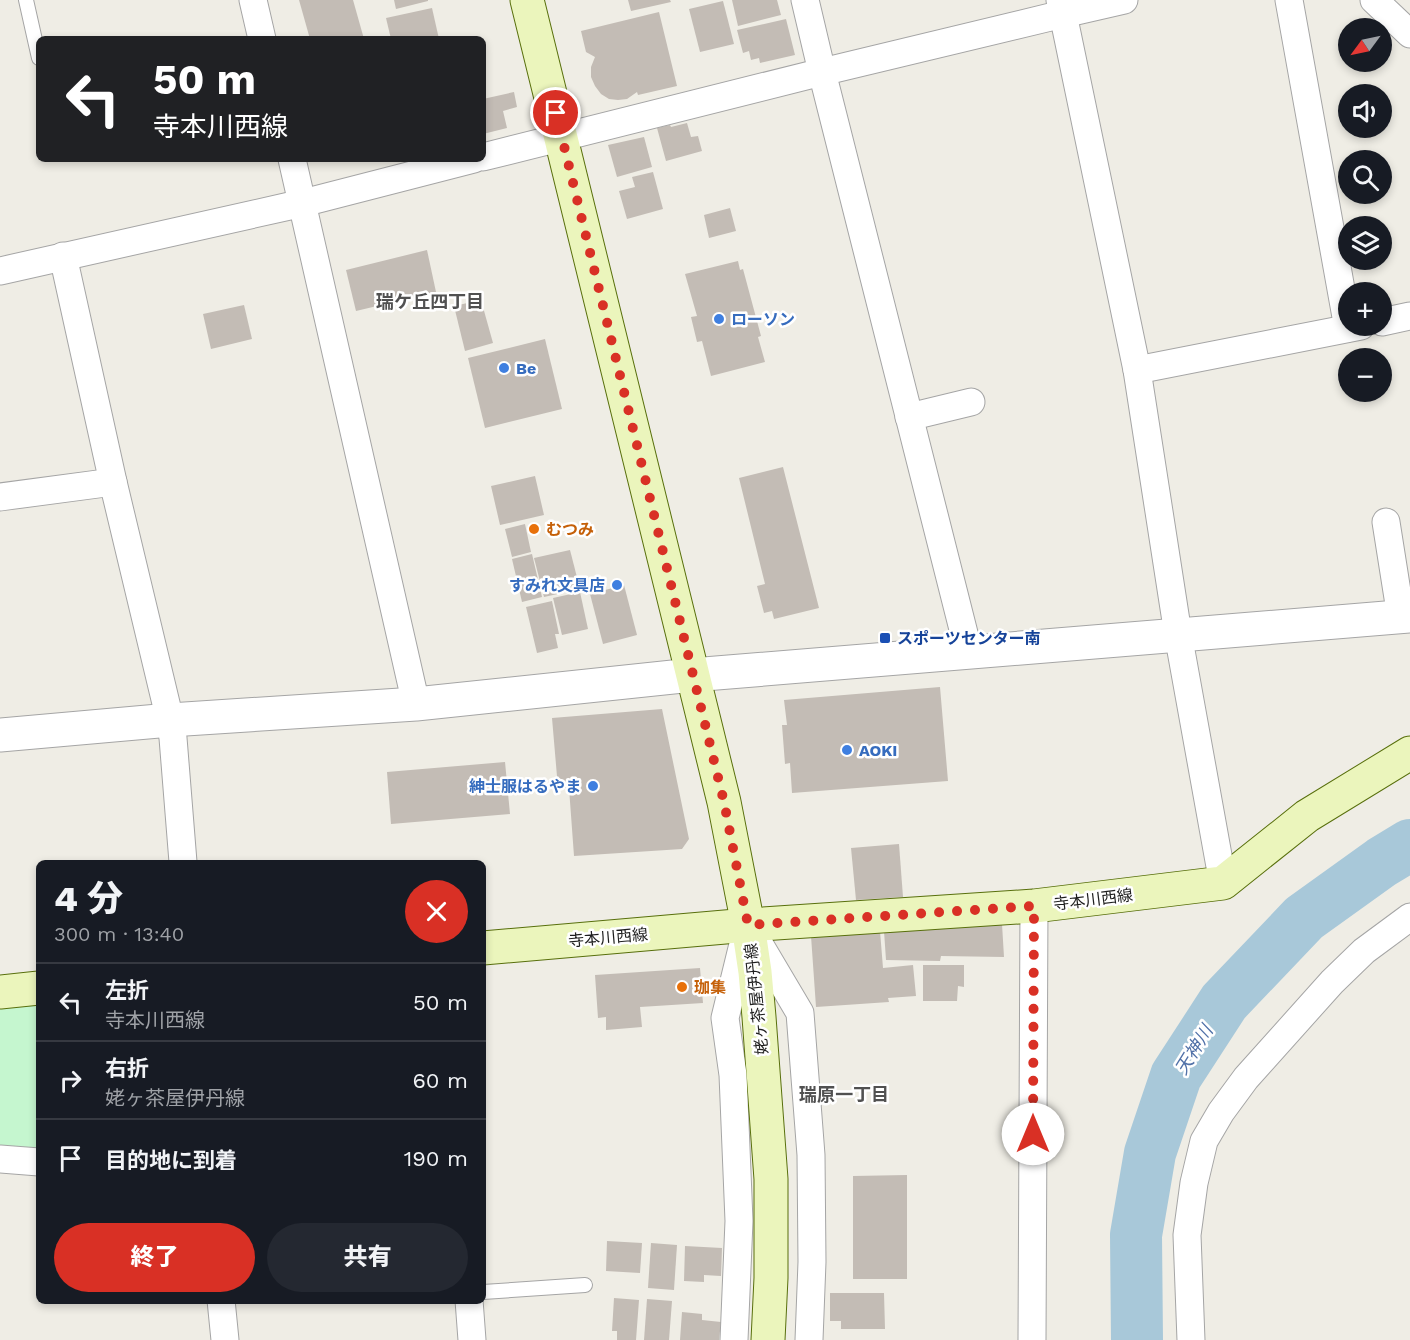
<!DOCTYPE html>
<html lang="ja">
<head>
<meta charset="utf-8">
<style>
	:root { --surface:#171b24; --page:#242831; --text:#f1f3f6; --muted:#9ea1a6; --line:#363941; --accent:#d93025 }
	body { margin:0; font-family:"Work Sans","Noto Sans JP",sans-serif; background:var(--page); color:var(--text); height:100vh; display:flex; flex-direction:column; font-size:22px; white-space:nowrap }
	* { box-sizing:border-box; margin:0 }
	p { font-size:20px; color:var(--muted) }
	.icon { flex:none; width:33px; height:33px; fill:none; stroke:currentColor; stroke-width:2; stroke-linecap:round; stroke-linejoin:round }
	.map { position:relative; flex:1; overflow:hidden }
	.side { position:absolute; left:36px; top:860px; width:450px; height:444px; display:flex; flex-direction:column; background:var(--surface); border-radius:9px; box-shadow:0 3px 9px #0003 }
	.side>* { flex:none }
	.guide { position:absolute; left:36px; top:36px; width:450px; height:126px; border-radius:9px; box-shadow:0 3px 9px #0003; background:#202124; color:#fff; overflow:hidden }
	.needle { width:39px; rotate:237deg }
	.fabs { position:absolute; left:1338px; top:18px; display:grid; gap:12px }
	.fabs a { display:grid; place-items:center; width:54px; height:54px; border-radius:50%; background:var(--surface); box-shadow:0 3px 9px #0003; font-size:30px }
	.pin { position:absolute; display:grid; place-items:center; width:51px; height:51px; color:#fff; margin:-26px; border:3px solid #fff; border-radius:50%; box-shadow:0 2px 6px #0007 }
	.me { position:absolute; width:66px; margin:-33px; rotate:0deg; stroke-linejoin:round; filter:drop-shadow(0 0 4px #0008) }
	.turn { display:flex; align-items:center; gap:21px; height:126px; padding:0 18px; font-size:27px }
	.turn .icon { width:78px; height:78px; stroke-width:2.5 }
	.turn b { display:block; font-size:42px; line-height:51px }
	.round { display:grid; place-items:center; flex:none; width:63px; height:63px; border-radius:32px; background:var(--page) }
	.headline { display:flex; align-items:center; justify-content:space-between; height:102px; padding:0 18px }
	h1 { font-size:36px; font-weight:800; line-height:45px }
	.button { display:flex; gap:12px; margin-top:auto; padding:12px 18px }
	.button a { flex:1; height:69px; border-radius:36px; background:var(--accent); color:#fff; font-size:24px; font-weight:800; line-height:69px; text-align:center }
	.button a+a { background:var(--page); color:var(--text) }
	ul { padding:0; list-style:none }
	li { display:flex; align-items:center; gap:18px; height:78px; padding:0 18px; border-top:2px solid var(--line) }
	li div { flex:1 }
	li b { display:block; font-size:22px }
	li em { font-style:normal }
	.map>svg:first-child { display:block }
</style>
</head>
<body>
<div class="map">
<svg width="1410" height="1340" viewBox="0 0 1410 1340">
	<rect width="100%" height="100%" fill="#efede5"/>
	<!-- park -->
	<polygon fill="#c5f6cf" points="39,1001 39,1154 0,1151 0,1004"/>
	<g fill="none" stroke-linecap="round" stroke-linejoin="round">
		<!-- river -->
		<polyline stroke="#a8c8d9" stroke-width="52" points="1137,1340 1136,1235 1150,1153 1176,1076 1224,1002 1304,918 1382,862 1410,845"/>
	</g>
	<!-- building -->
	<g fill="#c3bcb5">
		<polygon points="299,0 353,0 364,39 310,39"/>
		<polygon points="394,0 428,0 428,1 396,9"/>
		<polygon points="628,0 670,0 671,2 631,11"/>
		<polygon points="732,0 777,0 781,15 738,26"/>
		<polygon points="723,1 734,44 700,52 689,9"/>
		<polygon points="432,8 439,39 391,39 386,18"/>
		<polygon points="659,12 677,86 638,95 637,92 627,99 618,100 609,99 601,94 595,86 591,77 591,67 595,57 586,52 581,31"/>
		<polygon points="786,19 795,55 760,63 759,58 751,60 749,51 743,53 737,30"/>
		<polygon points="514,92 517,107 503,111 507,128 483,134 483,99"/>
		<polygon points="687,123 691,137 698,136 702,151 666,161 657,128 670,125 671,127"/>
		<polygon points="644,137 652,167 617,177 608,145"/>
		<polygon points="653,172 663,209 627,219 619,191 635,187 632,177"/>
		<polygon points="730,208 736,231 709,238 704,215"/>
		<polygon points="427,250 436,292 356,311 346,270"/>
		<polygon points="738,261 740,270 743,269 761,336 758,337 765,362 711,376 702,341 697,342 691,317 697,316 685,274"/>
		<polygon points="481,300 493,343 465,351 454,306"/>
		<polygon points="244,305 252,339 211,349 203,314"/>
		<polygon points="545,339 562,409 485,428 468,358"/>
		<polygon points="783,467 819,608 774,619 772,611 764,613 757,586 765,584 739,478"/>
		<polygon points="535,476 544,515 500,525 491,486"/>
		<polygon points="525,524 531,552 512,557 505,529"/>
		<polygon points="570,550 580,589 544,597 534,558"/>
		<polygon points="532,554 542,597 522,602 512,559"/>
		<polygon points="624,585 637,635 603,644 590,594"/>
		<polygon points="580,592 588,629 562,635 553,598"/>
		<polygon points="552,601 559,634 555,634 558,648 537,653 526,607"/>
		<polygon points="940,687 948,781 792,793 790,763 785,764 782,725 787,725 784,700"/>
		<polygon points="662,709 689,839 682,849 574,856 569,788 558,788 552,718"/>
		<polygon points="505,762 510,814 391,824 387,772"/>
		<polygon points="899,844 903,897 856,900 851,848"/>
		<polygon points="1002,924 1004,957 941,956 940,961 886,960 884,931"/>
		<polygon points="880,931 883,968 913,965 916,996 888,998 889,1002 816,1007 811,936"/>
		<polygon points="923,965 964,965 964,987 958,986 957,1001 923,1001"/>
		<polygon points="700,968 703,1003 640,1007 642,1027 606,1030 606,1017 598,1018 595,975"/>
		<polygon points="907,1175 907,1279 853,1279 853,1176"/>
		<polygon points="607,1241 642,1243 640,1273 606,1271"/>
		<polygon points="651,1243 677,1245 674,1290 648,1288"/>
		<polygon points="685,1246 722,1248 721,1276 704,1275 704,1282 684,1281"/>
		<polygon points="830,1293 884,1293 885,1329 841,1329 841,1321 830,1321"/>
		<polygon points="614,1298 639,1300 636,1340 617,1340 617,1331 612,1331"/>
		<polygon points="647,1299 672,1301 669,1340 644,1340"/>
		<polygon points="682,1312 702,1314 702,1320 721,1322 719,1340 680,1340"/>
	</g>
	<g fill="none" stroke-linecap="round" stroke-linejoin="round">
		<defs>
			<g id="service">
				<polyline points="26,0 39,58"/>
				<polyline points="483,1292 585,1285"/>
			</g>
			<g id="minor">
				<polyline points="253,0 262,39"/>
				<polyline points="805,0 822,72 969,653"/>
				<polyline points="1060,0 1063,14 1124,0"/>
				<polyline points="1289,0 1348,328"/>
				<polyline points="1374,0 1410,34"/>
				<polyline points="483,157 822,72 1063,14 1137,370 1178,634 1223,883"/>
				<polyline points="292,159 416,704"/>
				<polyline points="63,256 113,482 170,720 173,738 183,862"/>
				<polyline points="0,271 303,203 474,159"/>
				<polyline points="1382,322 1410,316"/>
				<polyline points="1137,370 1361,326"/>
				<polyline points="909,417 971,402"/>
				<polyline points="0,497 113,482"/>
				<polyline points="1386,522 1401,617"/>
				<polyline points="752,932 800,1013 811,1155 812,1262 809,1340"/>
				<polyline points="0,1159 39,1162"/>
				<polyline points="221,1300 225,1340"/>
				<polyline points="469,1300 472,1340"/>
				<polyline points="734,1340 739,1221 733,1075 725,1018 746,932"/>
				<polyline points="1032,1340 1034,906"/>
				<polyline points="1191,1340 1187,1235 1194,1183 1204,1141 1221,1112 1246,1078 1332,982 1364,951 1410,917"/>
			</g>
			<polyline id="tertiary" points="0,735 170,720 416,704 692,675 1410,616"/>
			<g id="secondary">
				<polyline points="527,0 724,802 748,925 755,972 759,1017 771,1179 771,1278 768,1340"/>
				<polyline points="483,948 748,925 1034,906 1223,883 1307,816 1410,753"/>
				<polyline points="0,992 39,988"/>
			</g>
		</defs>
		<!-- service casing -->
		<use href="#service" stroke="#a5a5a5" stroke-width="16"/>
		<!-- minor casing -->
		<use href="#minor" stroke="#a5a5a5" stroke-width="29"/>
		<!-- tertiary casing -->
		<use href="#tertiary" stroke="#a5a5a5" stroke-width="35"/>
		<!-- secondary casing -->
		<use href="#secondary" stroke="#586f0c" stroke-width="35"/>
		<!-- service -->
		<use href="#service" stroke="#fff" stroke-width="14"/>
		<!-- minor -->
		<use href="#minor" stroke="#fff" stroke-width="27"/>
		<!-- tertiary -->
		<use href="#tertiary" stroke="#fff" stroke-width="33"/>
		<!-- secondary -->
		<use href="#secondary" stroke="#ebf5bc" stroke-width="33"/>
	</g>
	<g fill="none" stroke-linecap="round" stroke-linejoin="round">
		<!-- route -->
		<polyline stroke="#d93025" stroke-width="10" stroke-dasharray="0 18" points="556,113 724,802 748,925 1034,906 1033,1134"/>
	</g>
	<!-- markers -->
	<g fill="#3f7fe0" stroke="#fff" stroke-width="2">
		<circle cx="719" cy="319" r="6"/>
		<circle cx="504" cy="368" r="6"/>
		<circle cx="617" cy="585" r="6"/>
		<circle cx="847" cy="750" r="6"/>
		<circle cx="593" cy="786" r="6"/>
	</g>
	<g fill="#e8710a" stroke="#fff" stroke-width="2">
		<circle cx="534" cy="529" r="6"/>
		<circle cx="682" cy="987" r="6"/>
	</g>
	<rect fill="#1a4fb4" stroke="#fff" stroke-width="2" x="879" y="632" width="12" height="12" rx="3"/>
	<g text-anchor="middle" stroke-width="5" stroke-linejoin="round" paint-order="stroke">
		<!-- shop labels -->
		<g font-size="16" font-weight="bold" fill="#366cbe" stroke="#fff" text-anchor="start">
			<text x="731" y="325">ローソン</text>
			<text x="516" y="374">Be</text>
			<text x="605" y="591" text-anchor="end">すみれ文具店</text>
			<text x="859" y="756">AOKI</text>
			<text x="581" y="792" text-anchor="end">紳士服はるやま</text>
		</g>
		<!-- food labels -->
		<g font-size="16" font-weight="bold" fill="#c56008" stroke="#fff" text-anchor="start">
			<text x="546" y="535">むつみ</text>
			<text x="694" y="993">珈集</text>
		</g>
		<!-- transit labels -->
		<g font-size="16" font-weight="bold" fill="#164399" stroke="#fff" text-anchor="start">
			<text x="897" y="644">スポーツセンター南</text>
		</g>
		<!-- street labels -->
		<g font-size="16" fill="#1e1e1e" stroke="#fff">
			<text transform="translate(1093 899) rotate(-7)" y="6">寺本川西線</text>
			<text transform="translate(608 937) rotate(-5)" y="6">寺本川西線</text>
			<text transform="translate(756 999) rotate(-96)" y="6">姥ヶ茶屋伊丹線</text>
		</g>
		<!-- neighbourhood labels -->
		<g font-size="18" font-weight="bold" fill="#515151" stroke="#fff">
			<text x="430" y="308">瑞ケ丘四丁目</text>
			<text x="844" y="1101">瑞原一丁目</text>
		</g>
		<!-- water labels -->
		<g font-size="18" font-style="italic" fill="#5171a8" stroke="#fff">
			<text transform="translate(1194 1050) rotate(-58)" y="6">天神川</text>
		</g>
	</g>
</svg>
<div class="fabs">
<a><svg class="needle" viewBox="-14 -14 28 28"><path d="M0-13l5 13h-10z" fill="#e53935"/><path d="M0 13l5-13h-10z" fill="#9ea1a6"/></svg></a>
<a><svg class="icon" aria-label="sound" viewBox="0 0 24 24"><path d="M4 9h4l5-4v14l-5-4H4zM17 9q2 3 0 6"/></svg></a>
<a><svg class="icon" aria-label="search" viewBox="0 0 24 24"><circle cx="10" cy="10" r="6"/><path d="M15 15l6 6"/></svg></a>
<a><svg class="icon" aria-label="layers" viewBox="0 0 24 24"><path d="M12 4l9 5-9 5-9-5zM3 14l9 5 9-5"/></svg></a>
<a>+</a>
<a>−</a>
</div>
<div class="pin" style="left:556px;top:113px;background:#d93025"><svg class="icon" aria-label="arrive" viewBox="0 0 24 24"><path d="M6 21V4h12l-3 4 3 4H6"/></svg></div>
<svg class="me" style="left:1033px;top:1134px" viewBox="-20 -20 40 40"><circle r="19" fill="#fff"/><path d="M0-13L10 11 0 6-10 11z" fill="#d93025"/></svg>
<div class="guide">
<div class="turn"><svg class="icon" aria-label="left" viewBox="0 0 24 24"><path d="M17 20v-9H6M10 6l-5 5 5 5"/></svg><div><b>50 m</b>寺本川西線</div></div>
</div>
<section class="side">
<div class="headline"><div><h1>4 分</h1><p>300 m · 13:40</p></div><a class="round" style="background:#d93025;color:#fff"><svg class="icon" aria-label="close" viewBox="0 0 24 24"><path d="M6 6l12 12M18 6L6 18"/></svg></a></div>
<ul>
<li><svg class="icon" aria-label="left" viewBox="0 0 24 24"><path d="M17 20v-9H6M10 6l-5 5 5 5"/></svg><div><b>左折</b><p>寺本川西線</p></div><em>50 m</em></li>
<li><svg class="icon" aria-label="right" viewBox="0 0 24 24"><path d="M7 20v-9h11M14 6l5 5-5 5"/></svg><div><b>右折</b><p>姥ヶ茶屋伊丹線</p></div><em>60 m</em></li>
<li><svg class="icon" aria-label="arrive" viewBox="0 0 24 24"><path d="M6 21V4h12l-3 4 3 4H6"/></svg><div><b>目的地に到着</b></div><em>190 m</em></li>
</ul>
<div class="button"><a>終了</a><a>共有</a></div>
</section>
</div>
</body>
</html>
